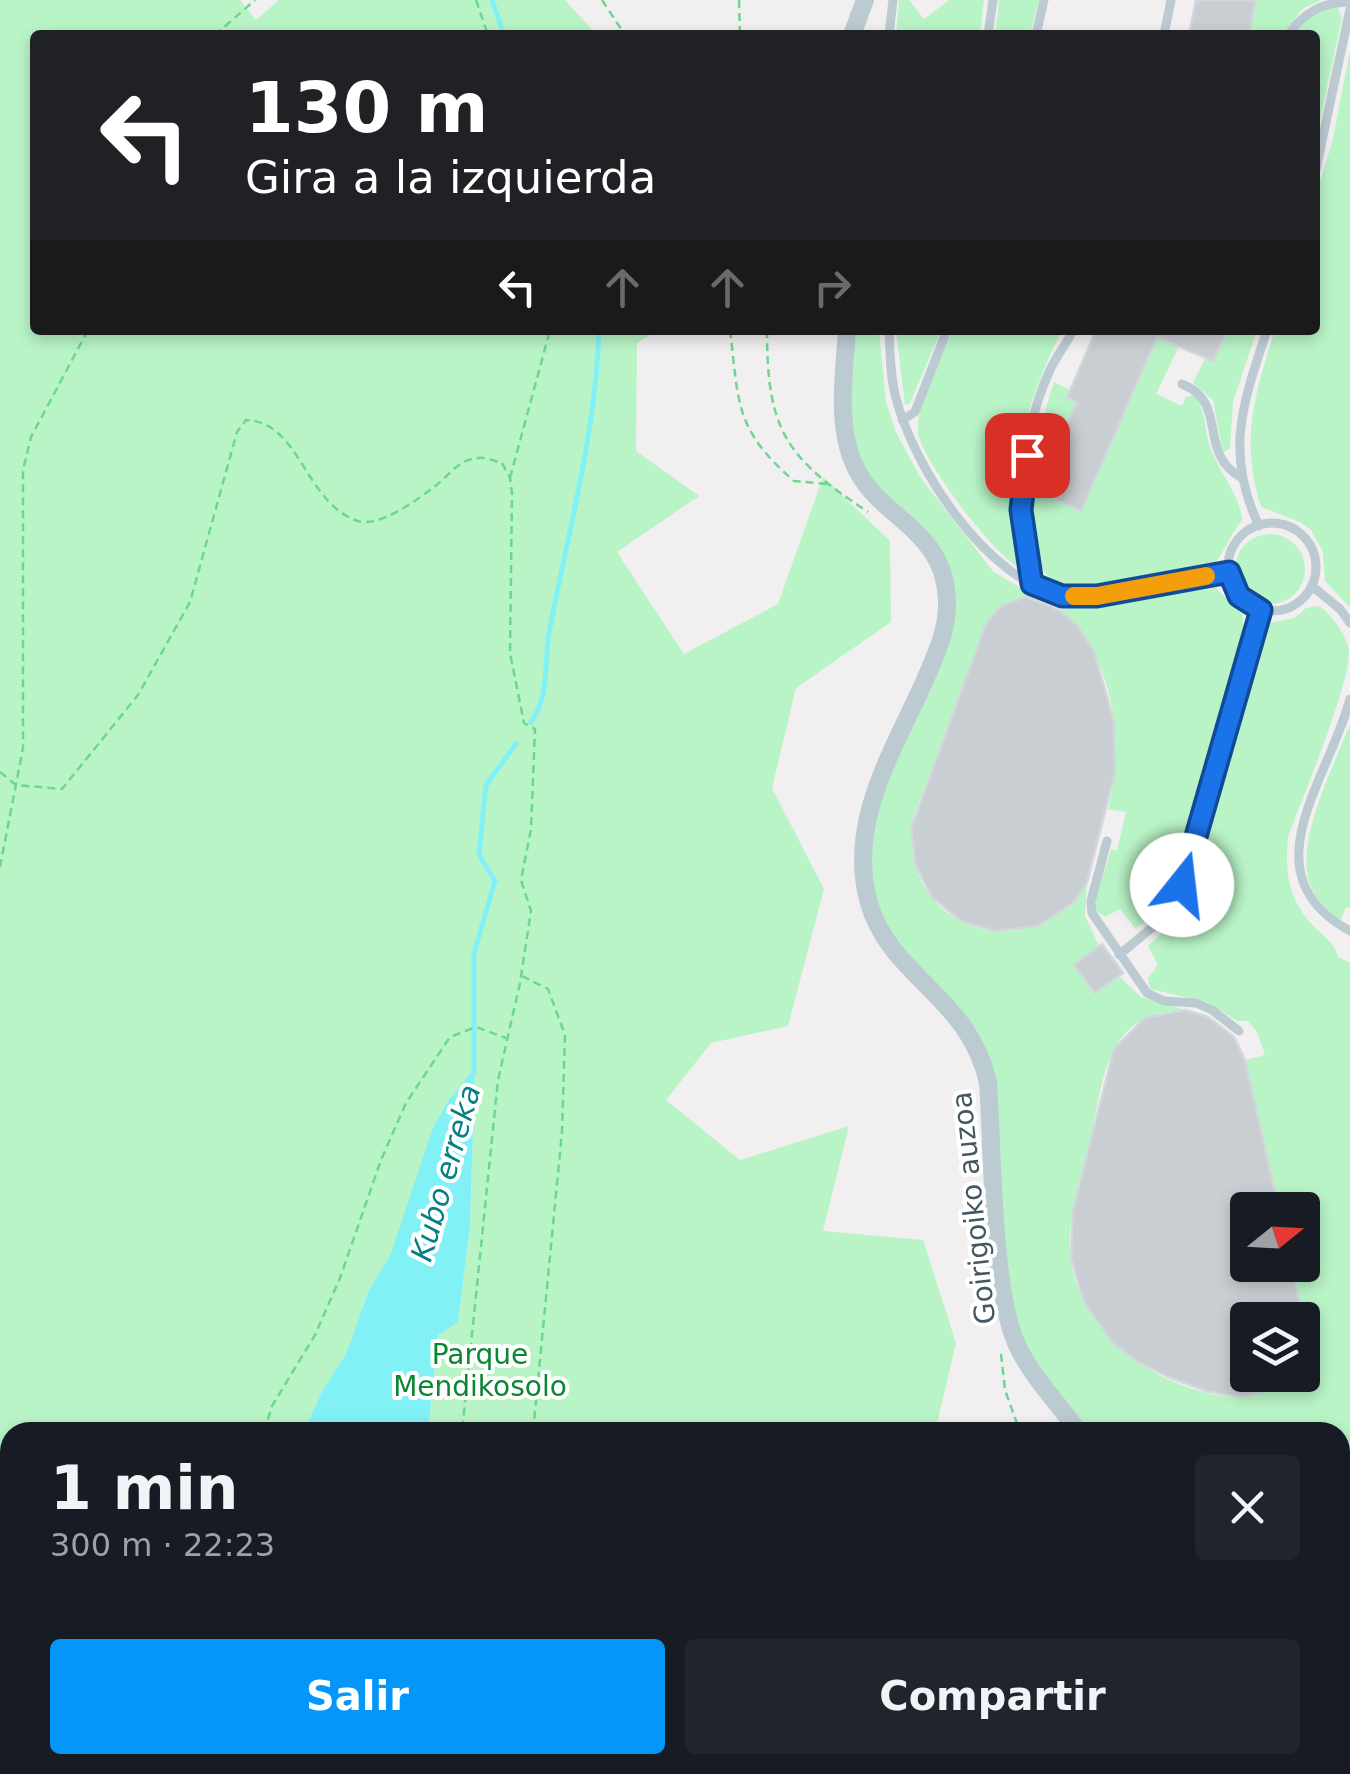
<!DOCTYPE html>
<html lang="es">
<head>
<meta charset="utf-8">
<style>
	:root { --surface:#171b24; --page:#20242c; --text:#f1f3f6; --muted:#9ea1a6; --accent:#0496f8 }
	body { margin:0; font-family:"DejaVu Sans",sans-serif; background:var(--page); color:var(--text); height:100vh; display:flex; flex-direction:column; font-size:38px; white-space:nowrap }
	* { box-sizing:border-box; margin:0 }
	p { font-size:32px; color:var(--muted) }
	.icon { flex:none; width:55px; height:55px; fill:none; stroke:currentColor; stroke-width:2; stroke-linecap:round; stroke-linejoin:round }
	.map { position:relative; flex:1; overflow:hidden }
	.details { position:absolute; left:0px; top:1422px; width:1350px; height:352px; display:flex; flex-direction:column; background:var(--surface); border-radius:30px 30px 0 0; box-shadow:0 5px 15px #0003 }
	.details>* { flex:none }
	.top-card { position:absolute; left:30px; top:30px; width:1290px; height:305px; border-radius:10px; box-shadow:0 5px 15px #0003; background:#202124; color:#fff; overflow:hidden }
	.needle { width:65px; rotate:72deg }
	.fabs { position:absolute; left:1230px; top:1192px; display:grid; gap:20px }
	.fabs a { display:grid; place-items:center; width:90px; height:90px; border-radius:10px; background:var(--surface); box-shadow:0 5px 15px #0003; font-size:50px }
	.pin { position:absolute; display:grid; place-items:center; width:85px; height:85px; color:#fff; margin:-42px; border-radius:20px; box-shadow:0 5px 15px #0006 }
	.me { position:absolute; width:110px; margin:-55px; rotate:16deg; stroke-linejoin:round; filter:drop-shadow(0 0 8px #0008) }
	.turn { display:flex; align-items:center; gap:35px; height:210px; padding:0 50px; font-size:45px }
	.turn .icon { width:130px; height:130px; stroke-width:2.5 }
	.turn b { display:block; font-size:70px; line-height:85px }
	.lanes { display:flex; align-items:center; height:95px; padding:0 50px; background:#0003; justify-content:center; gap:50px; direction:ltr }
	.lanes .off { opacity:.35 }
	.round { display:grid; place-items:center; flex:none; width:105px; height:105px; border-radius:10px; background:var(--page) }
	.headline { display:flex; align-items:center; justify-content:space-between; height:170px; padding:0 50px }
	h1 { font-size:60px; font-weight:800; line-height:75px }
	.primary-button { display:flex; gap:20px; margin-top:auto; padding:20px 50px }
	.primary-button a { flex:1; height:115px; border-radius:10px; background:var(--accent); color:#fff; font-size:40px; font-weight:800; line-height:115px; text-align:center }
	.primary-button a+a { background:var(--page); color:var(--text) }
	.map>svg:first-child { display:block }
</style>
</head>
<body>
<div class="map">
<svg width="1350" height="1774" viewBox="0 0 1350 1774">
	<rect width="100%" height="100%" fill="#f2eff0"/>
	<!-- green -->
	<g fill="#b9f4c7">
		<polygon points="0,0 240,0 256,20 279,0 565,0 597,35 35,35 35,330 657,330 637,343 636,451 699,496 617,552 684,654 778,604 823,477 890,541 891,622 796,688 772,788 824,889 788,1026 711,1043 666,1100 740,1160 849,1126 823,1231 923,1240 956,1343 935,1432 428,1432 438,1335 458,1321 470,1226 475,1070 390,1256 369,1290 346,1354 322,1391 304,1432 10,1432 10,1765 214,1765 212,1774 0,1774"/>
		<polygon points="899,0 909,0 924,19 949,0 984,0 980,35 896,35"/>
		<polygon points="999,0 1039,0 1030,35 995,35"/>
		<polygon points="1256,0 1321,0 1302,9 1283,35 1249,35"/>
		<polygon points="1337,6 1342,18 1315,144 1315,35 1292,35 1308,17"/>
		<path d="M1350,51V607L1325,581L1323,552L1311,530L1300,522L1261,507C1240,439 1254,396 1275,330H1315V198L1332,143Z"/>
		<path d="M847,330H879L886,402L895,430L920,477L993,571L1036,598C1013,595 999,605 986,624L914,816C894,924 1024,976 1087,882L1085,916L1099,946L1074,965L1094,993L1119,976L1141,997L1186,1010C1161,1011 1140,1016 1124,1035C1101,1061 1099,1104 1091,1136C1083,1168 1072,1201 1070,1234C1064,1322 1150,1389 1232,1397C1261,1399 1276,1375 1302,1375L1304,1323L1291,1265H1302V1210H1279L1245,1060L1265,1055L1257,1032L1248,1021H1237L1207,1002L1150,989L1148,978L1158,965L1148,946L1181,914L1268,623L1295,618L1306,608L1319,606C1332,614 1346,635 1349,651C1350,685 1302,799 1288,837C1284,876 1290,905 1320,932C1330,942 1334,943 1338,957L1350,963V1666L1340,1682V1432H1079L1011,1332L983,1058L878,928L863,835L943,637L940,575L853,463Z"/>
		<polygon points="896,330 941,330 910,403 905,405"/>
		<path d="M953,330H1062C1028,398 1000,483 1021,560L1017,566C994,555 920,458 918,432C916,404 942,356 953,330Z"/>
		<polygon points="1227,330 1257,330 1233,402 1230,448 1223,453 1213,400 1193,383 1205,358 1213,361"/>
		<path d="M1157,337L1179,346L1156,394L1182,406L1186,397L1195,395C1205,411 1204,423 1208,440C1215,469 1240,491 1242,521C1229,535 1221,561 1209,568C1163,576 1108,595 1063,584C1004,569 1040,420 1054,382L1070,390L1067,398L1120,421Z"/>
		<circle cx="1270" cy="569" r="35"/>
		<path d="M1216,588L1243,615V631L1165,902L1136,929L1120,909L1105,917L1096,911V896L1111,850H1117L1126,812L1108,809C1125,740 1115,658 1059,610Z"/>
		<path d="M1350,724V908L1346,907L1340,921C1330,912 1319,903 1313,891C1290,848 1334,767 1350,724Z"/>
		<polygon points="1350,1706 1350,1774 1295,1774 1303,1765 1340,1765 1340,1720"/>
		<polygon points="408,1765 902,1765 900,1774 407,1774"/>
		<polygon points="917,1765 1275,1765 1266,1774 915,1774"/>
	</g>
	<!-- water -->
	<polygon fill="#82f1f6" points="475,1068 470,1226 458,1322 438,1335 428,1432 304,1432 322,1391 346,1354 369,1290 390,1256 433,1128 449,1100"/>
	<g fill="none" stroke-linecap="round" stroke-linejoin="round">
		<!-- stream -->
		<g stroke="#82f1f6" stroke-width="5">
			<polyline points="492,0 504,35"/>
			<path d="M531,722C550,697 544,662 549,633C568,532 596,433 599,330"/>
			<polyline points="474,1072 474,953 495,881 479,855 486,785 516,744"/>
			<polyline points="213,1774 214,1772"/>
		</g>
	</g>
	<!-- building -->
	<g fill="#c9ced3" stroke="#d3d7dc" stroke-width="2.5">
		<polygon points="1196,0 1256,0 1249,35 1189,35"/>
		<polygon points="1096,330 1227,330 1213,361 1157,337 1081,511 1037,491 1077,402 1067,398"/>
		<polygon points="1026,597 1059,610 1077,625 1094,651 1114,722 1115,772 1087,882 1074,902 1038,926 995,931 961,921 932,897 916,866 911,829 986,624 1002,605"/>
		<polygon points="1102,944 1123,973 1095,993 1074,965"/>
		<polygon points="1185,1010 1208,1017 1234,1037 1245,1060 1279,1210 1248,1210 1248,1265 1291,1265 1303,1320 1248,1320 1248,1375 1285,1375 1261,1392 1241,1397 1206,1391 1169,1377 1136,1361 1112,1342 1084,1302 1071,1258 1073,1211 1114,1049 1145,1018"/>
	</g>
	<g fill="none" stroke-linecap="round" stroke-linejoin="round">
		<!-- path -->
		<g stroke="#6dd792" stroke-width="2.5" stroke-dasharray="8 5" stroke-linecap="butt">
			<polyline points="476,0 488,35"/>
			<polyline points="602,0 625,35"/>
			<polyline points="739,0 740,35"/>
			<polyline points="215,35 255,0"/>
			<path d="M730,330C739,403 734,429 794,481L827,484"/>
			<path d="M767,330C767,430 785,457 868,512"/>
			<polyline points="510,478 550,330"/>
			<path d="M0,772L16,785L62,789L138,695L190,602L237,432L246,420C300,421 305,504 358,521C379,528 417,500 434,487C448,477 459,458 479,458C485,457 495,461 502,463L510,478L512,493L510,653L524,723L535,729L531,829L521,880L531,911L520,983L498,1080L462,1432"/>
			<polyline points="0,867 23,748 23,470 31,437 88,330"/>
			<polyline points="522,976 548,989 565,1035 562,1132 533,1432"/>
			<polyline points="1001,1354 1005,1390 1020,1432"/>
			<polyline points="264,1432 272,1406 315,1335 340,1278 381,1160 406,1103 450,1037 476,1027 506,1038"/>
			<polyline points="1343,1668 1350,1657"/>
			<polyline points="245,1765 276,1774"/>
			<polyline points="686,1765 690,1774"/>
			<polyline points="962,1765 965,1774"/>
			<polyline points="1027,1765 1032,1774"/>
			<polyline points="1061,1765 1066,1774"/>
			<polyline points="1103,1765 1105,1774"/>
			<polyline points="1139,1765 1140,1774"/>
			<polyline points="319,1774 321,1765"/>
			<polyline points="420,1774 421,1765"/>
			<polyline points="491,1774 492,1765"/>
			<polyline points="894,1774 896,1765"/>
			<polyline points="943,1774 945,1765"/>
			<polyline points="1179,1774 1183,1765"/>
		</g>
		<!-- lane -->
		<g stroke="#bccad1" stroke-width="9">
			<polyline points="889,35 893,0"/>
			<polyline points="988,35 993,0"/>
			<polyline points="1036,35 1044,0"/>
			<polyline points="1164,35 1171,0"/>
			<path d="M1288,35C1304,12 1323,2 1350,2"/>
			<polyline points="1315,174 1350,9"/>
			<path d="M889,330C890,352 890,377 896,398C914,468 987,581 1062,595C1109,604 1181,580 1229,572"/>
			<path d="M1182,384C1230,403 1196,453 1242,478"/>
			<polyline points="902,420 915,412 947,330"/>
			<circle cx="1272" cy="567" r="44"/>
			<path d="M1259,526C1224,452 1243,403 1267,330"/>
			<path d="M1031,584C1018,513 1019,437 1050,370C1056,356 1067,344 1073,330"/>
			<polyline points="1312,586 1340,609 1350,623"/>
			<path d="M1350,699C1329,780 1246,874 1350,931"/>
			<polyline points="1107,841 1091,901 1092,913 1147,993 1164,1001 1196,1003 1212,1010 1239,1031"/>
			<polyline points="1119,955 1172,911 1261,610"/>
		</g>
		<!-- street -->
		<g stroke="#bccad1" stroke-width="18">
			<polyline points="852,35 865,0"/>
			<path d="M847,330C844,375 835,431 858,472C885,522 949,531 947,608C946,634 935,656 925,680C894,750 846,823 869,903C890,977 970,997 988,1083C993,1147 991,1300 1020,1351C1035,1380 1060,1406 1079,1432"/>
			<polyline points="915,1774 917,1765"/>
		</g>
		<!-- secondary -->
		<g stroke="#bbccd6" stroke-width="25">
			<polyline points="1340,1701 1350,1687"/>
			<polyline points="1282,1774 1290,1765"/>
		</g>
	</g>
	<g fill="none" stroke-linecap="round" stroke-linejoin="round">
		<defs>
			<polyline id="route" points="1027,455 1021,510 1032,584 1062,596 1097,596 1229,572 1239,596 1261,610 1182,885"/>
		</defs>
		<!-- route casing -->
		<use href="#route" stroke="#114b97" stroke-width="25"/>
		<!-- route -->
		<use href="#route" stroke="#1a73e8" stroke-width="18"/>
		<!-- slow -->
		<polyline stroke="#f59e0b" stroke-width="18" points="1074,596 1097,596 1206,576"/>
	</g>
	<g text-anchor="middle" stroke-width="8" stroke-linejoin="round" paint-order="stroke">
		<!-- street labels -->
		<g font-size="28" fill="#455760" stroke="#fff">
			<text transform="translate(973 1208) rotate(-96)" y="10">Goirigoiko auzoa</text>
		</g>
		<!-- park labels -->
		<g font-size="28" fill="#0c8535" stroke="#fff">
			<text x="480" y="1364">Parque<tspan x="480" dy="32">Mendikosolo</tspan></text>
		</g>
		<!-- water labels -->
		<g font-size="30" font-style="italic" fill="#058086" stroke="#fff">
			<text transform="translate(446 1173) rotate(-74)" y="10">Kubo erreka</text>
		</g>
	</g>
</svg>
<div class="fabs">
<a><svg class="needle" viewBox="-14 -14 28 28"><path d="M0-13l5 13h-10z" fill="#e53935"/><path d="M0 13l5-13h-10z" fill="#9ea1a6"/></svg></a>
<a><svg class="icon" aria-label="layers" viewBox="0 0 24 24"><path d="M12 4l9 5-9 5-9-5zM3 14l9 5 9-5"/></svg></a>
</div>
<div class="pin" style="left:1027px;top:455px;background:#d93025"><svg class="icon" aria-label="arrive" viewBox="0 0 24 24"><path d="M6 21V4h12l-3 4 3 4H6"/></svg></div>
<svg class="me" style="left:1182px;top:885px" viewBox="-20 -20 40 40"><circle r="19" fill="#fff"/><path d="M0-13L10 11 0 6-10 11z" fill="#1a73e8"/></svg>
<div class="top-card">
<div class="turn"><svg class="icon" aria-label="left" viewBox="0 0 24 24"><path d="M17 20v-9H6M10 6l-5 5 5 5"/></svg><div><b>130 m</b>Gira a la izquierda</div></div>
<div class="lanes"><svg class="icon" aria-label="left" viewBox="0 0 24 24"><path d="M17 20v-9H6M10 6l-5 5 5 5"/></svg><svg class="icon off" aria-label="ahead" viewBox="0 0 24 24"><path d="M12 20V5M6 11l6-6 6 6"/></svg><svg class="icon off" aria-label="ahead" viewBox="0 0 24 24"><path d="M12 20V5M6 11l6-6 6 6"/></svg><svg class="icon off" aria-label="right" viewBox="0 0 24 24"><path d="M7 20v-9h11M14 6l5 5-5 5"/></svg></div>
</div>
<section class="details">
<div class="headline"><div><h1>1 min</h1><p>300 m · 22:23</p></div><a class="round"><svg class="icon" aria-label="close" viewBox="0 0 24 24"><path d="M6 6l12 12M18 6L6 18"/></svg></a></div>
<div class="primary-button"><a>Salir</a><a>Compartir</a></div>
</section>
</div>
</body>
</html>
